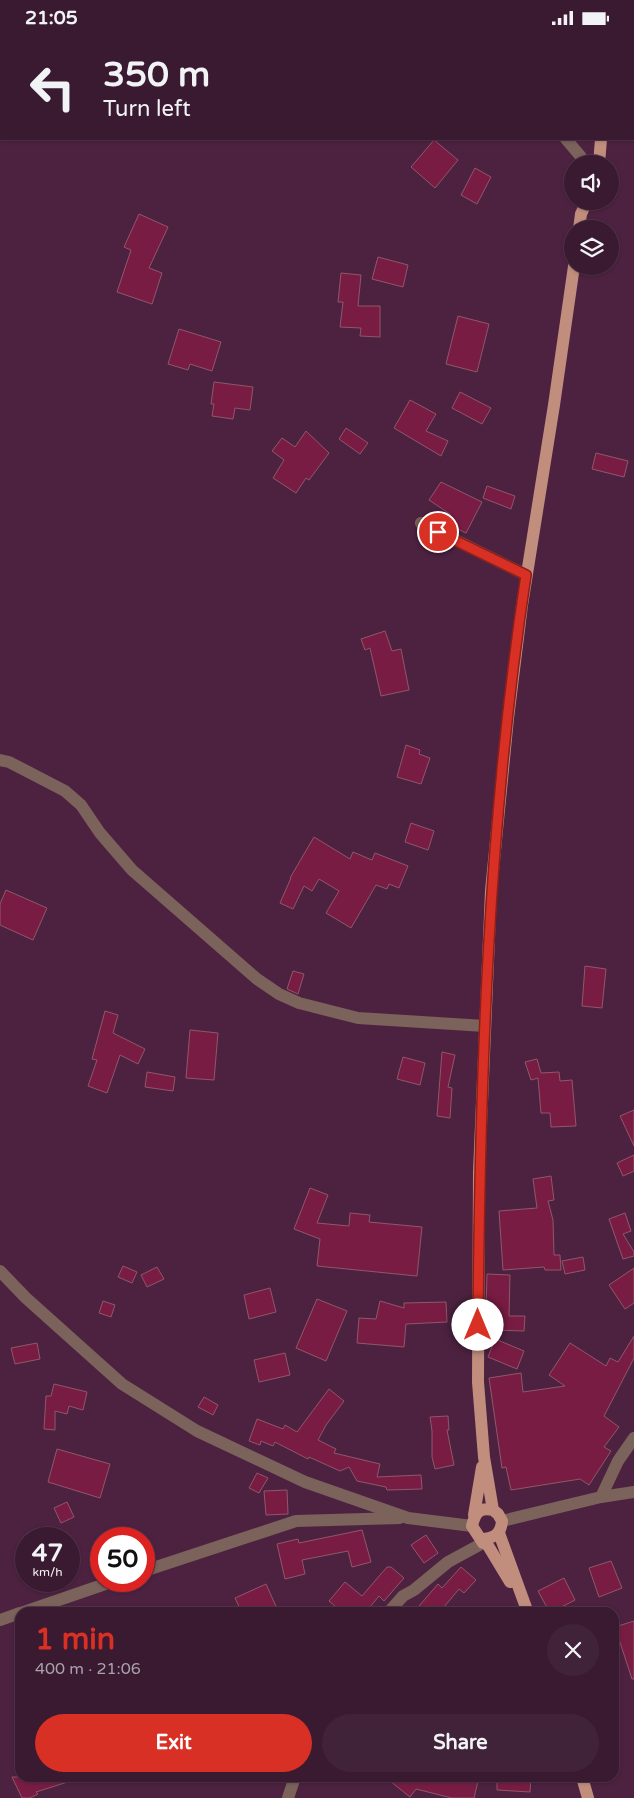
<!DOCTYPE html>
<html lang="en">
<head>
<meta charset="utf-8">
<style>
	:root { --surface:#3a1a31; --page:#412339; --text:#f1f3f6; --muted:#aba1ab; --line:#54384d; --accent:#d93025 }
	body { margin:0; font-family:"Varela Round",sans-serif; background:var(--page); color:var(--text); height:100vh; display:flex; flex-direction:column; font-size:19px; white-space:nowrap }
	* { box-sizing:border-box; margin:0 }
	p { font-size:16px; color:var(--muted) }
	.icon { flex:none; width:28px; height:28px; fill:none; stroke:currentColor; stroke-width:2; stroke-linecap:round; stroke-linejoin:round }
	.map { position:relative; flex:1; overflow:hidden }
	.drawer { position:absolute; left:15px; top:1572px; width:604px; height:175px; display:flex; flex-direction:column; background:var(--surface); border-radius:15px; box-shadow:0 1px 4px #0004,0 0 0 1px var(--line) }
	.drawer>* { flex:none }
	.top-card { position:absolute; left:0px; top:0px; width:635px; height:105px; box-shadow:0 1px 4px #0004,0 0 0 1px var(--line); background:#3a1a31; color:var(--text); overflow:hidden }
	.controls { position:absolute; left:564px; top:120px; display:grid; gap:10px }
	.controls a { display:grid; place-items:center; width:55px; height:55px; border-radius:50%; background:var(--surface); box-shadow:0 1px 4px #0004,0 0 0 1px var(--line); font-size:25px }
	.speed { position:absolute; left:15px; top:1492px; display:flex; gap:10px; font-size:25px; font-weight:700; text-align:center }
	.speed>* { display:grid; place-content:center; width:65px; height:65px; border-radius:50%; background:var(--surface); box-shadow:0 1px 4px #0004,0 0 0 1px var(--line); line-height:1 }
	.speed small { font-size:12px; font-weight:400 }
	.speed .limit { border:8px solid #d22; background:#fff; color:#111 }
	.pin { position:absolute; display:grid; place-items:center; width:42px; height:42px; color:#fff; margin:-21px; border:2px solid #fff; border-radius:50%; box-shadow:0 1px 5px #0007 }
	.me { position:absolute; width:55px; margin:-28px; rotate:0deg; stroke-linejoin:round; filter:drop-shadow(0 0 4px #0008) }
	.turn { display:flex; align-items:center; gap:18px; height:105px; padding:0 20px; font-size:22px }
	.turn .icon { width:65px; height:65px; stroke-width:2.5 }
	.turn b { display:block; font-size:35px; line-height:42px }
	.round { display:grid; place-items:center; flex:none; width:52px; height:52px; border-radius:26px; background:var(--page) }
	.summary { display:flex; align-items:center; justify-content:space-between; height:85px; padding:0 20px }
	h1 { font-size:30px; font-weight:700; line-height:38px; color:var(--accent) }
	.action { display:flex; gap:10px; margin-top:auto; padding:10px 20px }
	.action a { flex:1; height:58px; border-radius:30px; background:var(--accent); color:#fff; font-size:20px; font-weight:700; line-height:58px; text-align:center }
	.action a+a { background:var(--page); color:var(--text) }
	.status { display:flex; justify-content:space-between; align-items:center; height:35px; padding:0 25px; background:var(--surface); direction:ltr }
	.status svg { height:14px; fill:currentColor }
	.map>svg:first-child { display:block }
</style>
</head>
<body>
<div class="status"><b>21:05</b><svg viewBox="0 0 49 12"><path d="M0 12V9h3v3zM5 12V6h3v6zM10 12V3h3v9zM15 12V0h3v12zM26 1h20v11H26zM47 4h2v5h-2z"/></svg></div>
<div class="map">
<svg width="634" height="1763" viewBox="0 0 634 1763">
	<rect width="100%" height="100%" fill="#4d2241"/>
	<!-- building -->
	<g fill="#791c44" stroke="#8f5769">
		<polygon points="434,105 458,125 435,153 411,132"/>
		<polygon points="475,133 491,142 477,169 461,160"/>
		<polygon points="139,179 168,192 149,233 162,238 152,269 117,257 131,215 124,212"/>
		<polygon points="378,222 408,230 403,252 372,244"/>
		<polygon points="341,238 361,240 358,271 380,271 380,302 360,301 361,293 340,292 343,267 338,267"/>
		<polygon points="458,281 489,289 477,337 446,329"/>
		<polygon points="179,294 221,307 212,336 190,329 188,335 168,329"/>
		<polygon points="214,347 253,352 250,375 235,373 233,384 212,381 214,369 211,369"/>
		<polygon points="460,357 491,373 482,389 452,373"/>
		<polygon points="410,365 436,379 426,396 448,406 441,421 394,393"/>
		<polygon points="346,393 368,408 360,419 339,404"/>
		<polygon points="306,396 329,418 309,445 306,443 296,458 273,443 284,425 272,416 282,403 295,412"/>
		<polygon points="596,418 628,426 624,442 592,434"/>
		<polygon points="441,447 482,467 466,498 445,488 450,479 429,465"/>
		<polygon points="487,451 515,461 511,474 483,463"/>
		<polygon points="385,596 392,616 401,614 409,655 381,661 370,613 365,615 361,604"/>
		<polygon points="406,710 420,715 419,719 430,723 421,749 397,742"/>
		<polygon points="411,788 434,796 428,815 405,807"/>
		<polygon points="314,802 350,824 353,817 372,825 375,818 408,831 399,853 389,849 387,854 376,850 351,893 326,878 339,856 319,844 312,856 304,851 293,874 280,868 291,843 290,843"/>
		<polygon points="6,855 47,873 33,905 0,890 0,869"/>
		<polygon points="585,931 606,934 602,973 582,971"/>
		<polygon points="293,936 304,939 298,959 287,954"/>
		<polygon points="105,976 118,980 113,998 145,1014 138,1029 120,1020 107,1058 88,1051 97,1025 92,1024"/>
		<polygon points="190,995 218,998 214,1045 186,1043"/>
		<polygon points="442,1017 455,1020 448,1052 452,1053 450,1083 437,1081"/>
		<polygon points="403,1022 425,1028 420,1050 397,1044"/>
		<polygon points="537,1024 541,1038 559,1037 560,1046 572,1045 576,1091 551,1092 550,1078 541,1078 538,1043 531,1045 525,1027"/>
		<polygon points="147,1037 175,1042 173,1056 145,1052"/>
		<polygon points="634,1075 634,1111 620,1081"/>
		<polygon points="634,1120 634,1136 623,1141 617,1128"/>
		<polygon points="551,1141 554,1165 548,1166 553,1185 554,1220 560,1220 561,1235 545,1235 544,1232 503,1235 499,1176 537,1173 533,1144"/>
		<polygon points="310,1153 328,1160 317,1188 349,1191 350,1178 370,1180 369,1187 422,1192 417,1241 317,1231 320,1204 294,1194"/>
		<polygon points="625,1178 631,1196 623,1199 634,1217 634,1221 623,1224 609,1184"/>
		<polygon points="583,1222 585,1235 565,1239 562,1226"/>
		<polygon points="123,1231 137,1237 132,1248 118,1242"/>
		<polygon points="157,1232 164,1244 147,1252 141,1240"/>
		<polygon points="634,1233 634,1268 625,1274 609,1250"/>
		<polygon points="487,1239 510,1240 509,1281 525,1281 524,1296 494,1295 495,1277 486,1276"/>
		<polygon points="270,1253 276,1277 249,1284 244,1260"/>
		<polygon points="317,1264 347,1276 326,1326 296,1313"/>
		<polygon points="103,1266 115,1270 111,1282 99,1278"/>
		<polygon points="380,1266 404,1273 404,1268 446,1267 447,1287 406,1289 404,1312 357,1308 359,1283 376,1284"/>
		<polygon points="634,1301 634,1323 604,1381 619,1392 604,1412 611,1416 589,1450 580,1444 511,1455 506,1432 502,1433 489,1343 521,1338 523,1357 565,1351 549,1340 570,1308 606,1331 610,1323 618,1327"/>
		<polygon points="495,1304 524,1316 517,1334 488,1322"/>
		<polygon points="37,1308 40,1324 15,1329 11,1313"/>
		<polygon points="285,1318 290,1340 259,1347 254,1325"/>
		<polygon points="54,1349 87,1357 83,1375 69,1371 67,1379 55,1376 55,1395 44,1394 46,1361 51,1361"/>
		<polygon points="329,1354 344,1366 326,1390 318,1405 336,1414 334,1418 380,1429 377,1442 421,1440 422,1454 387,1455 386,1452 357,1446 349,1432 340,1436 309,1422 308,1424 275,1407 273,1411 261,1406 260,1410 249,1406 257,1384 283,1394 285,1390 297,1397"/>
		<polygon points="204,1362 218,1370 213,1380 198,1372"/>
		<polygon points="448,1381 449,1395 447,1395 454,1430 435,1434 432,1422 432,1396 430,1382"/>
		<polygon points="57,1414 110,1429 100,1463 48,1447"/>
		<polygon points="257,1438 268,1443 259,1458 249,1453"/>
		<polygon points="287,1455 288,1479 266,1480 264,1456"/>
		<polygon points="67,1467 74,1482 61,1488 54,1473"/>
		<polygon points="362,1495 371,1527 352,1532 348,1516 302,1525 305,1539 285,1544 277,1509 298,1504 299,1508"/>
		<polygon points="426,1500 438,1518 424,1528 411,1510"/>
		<polygon points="611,1526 622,1553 599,1562 589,1533"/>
		<polygon points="387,1532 391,1532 404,1543 384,1566 379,1561 365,1578 343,1578 329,1566 345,1547 362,1561"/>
		<polygon points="461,1532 476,1545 464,1558 459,1554 439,1578 413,1578 438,1549 442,1553"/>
		<polygon points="564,1543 575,1565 550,1578 538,1556"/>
		<polygon points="266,1549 279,1578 242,1578 235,1563"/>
		<polygon points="634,1586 634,1644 632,1644 615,1592"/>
		<polygon points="12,1742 74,1742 74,1745 36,1757 38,1759 30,1763 22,1763"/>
		<polygon points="385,1742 466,1742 478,1746 474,1763 452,1763 416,1754 410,1762"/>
		<polygon points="497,1742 531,1742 530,1757 497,1755"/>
	</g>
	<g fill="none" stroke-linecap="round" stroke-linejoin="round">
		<!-- minor -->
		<g stroke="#7b625a" stroke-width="12">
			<polyline points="505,0 506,1"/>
			<polyline points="566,104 587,129"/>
			<polyline points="421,488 526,540"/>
			<polyline points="0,725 9,727 65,756 81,770 100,798 132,835 257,944 279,959 299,968 358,983 485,991"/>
			<polyline points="0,1236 26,1263 122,1349 197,1396 305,1447 408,1483 472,1491"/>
			<polyline points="601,1462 618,1426 634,1403"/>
			<polyline points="502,1486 601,1462 634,1457"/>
			<polyline points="144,1536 296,1486 400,1483"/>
			<polyline points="21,1578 114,1546"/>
			<polyline points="388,1578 403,1561 414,1555 448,1527 483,1508"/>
			<polyline points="0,1585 20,1578"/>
			<polyline points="288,1763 295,1742"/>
		</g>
		<!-- major -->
		<g stroke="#c18e7d" stroke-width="12">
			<polyline points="628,1 628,0"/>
			<polyline points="599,129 601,104"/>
			<polyline points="579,194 581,179 587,166"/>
			<path d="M493,1475C479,1472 475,1478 472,1491L483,1508L484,1504C496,1502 501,1498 502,1486L498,1479L493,1475L484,1422L478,1347L479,1137L491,856L508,683L522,570L554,370L574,231"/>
			<polyline points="474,1480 482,1432"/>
			<polyline points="499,1498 528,1578"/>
			<polyline points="484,1504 510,1547"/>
			<polyline points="582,1742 588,1763"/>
		</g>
	</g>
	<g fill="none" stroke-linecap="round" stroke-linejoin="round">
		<defs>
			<path id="route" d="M438,497L526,540C488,788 480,1040 478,1290"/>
		</defs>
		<!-- route casing -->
		<use href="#route" stroke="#8d1f18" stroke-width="12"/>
		<!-- route -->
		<use href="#route" stroke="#d93025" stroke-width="9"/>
	</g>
</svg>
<div class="controls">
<a><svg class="icon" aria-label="sound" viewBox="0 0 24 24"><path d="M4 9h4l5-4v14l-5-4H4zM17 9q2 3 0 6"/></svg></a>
<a><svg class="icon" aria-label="layers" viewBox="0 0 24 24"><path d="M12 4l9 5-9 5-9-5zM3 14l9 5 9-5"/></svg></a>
</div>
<div class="speed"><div>47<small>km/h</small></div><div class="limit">50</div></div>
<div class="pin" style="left:438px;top:497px;background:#d93025"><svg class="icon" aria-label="arrive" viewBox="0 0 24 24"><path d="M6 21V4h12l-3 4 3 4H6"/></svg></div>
<svg class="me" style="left:478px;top:1290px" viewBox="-20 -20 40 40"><circle r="19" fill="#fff"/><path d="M0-13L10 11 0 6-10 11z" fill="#d93025"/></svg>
<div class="top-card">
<div class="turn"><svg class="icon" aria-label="left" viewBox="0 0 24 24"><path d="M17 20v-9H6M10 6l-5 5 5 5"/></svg><div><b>350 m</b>Turn left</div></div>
</div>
<section class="drawer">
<div class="summary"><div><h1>1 min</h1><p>400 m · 21:06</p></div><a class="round"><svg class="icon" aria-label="close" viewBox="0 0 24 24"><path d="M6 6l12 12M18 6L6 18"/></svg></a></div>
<div class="action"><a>Exit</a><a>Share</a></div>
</section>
</div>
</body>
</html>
